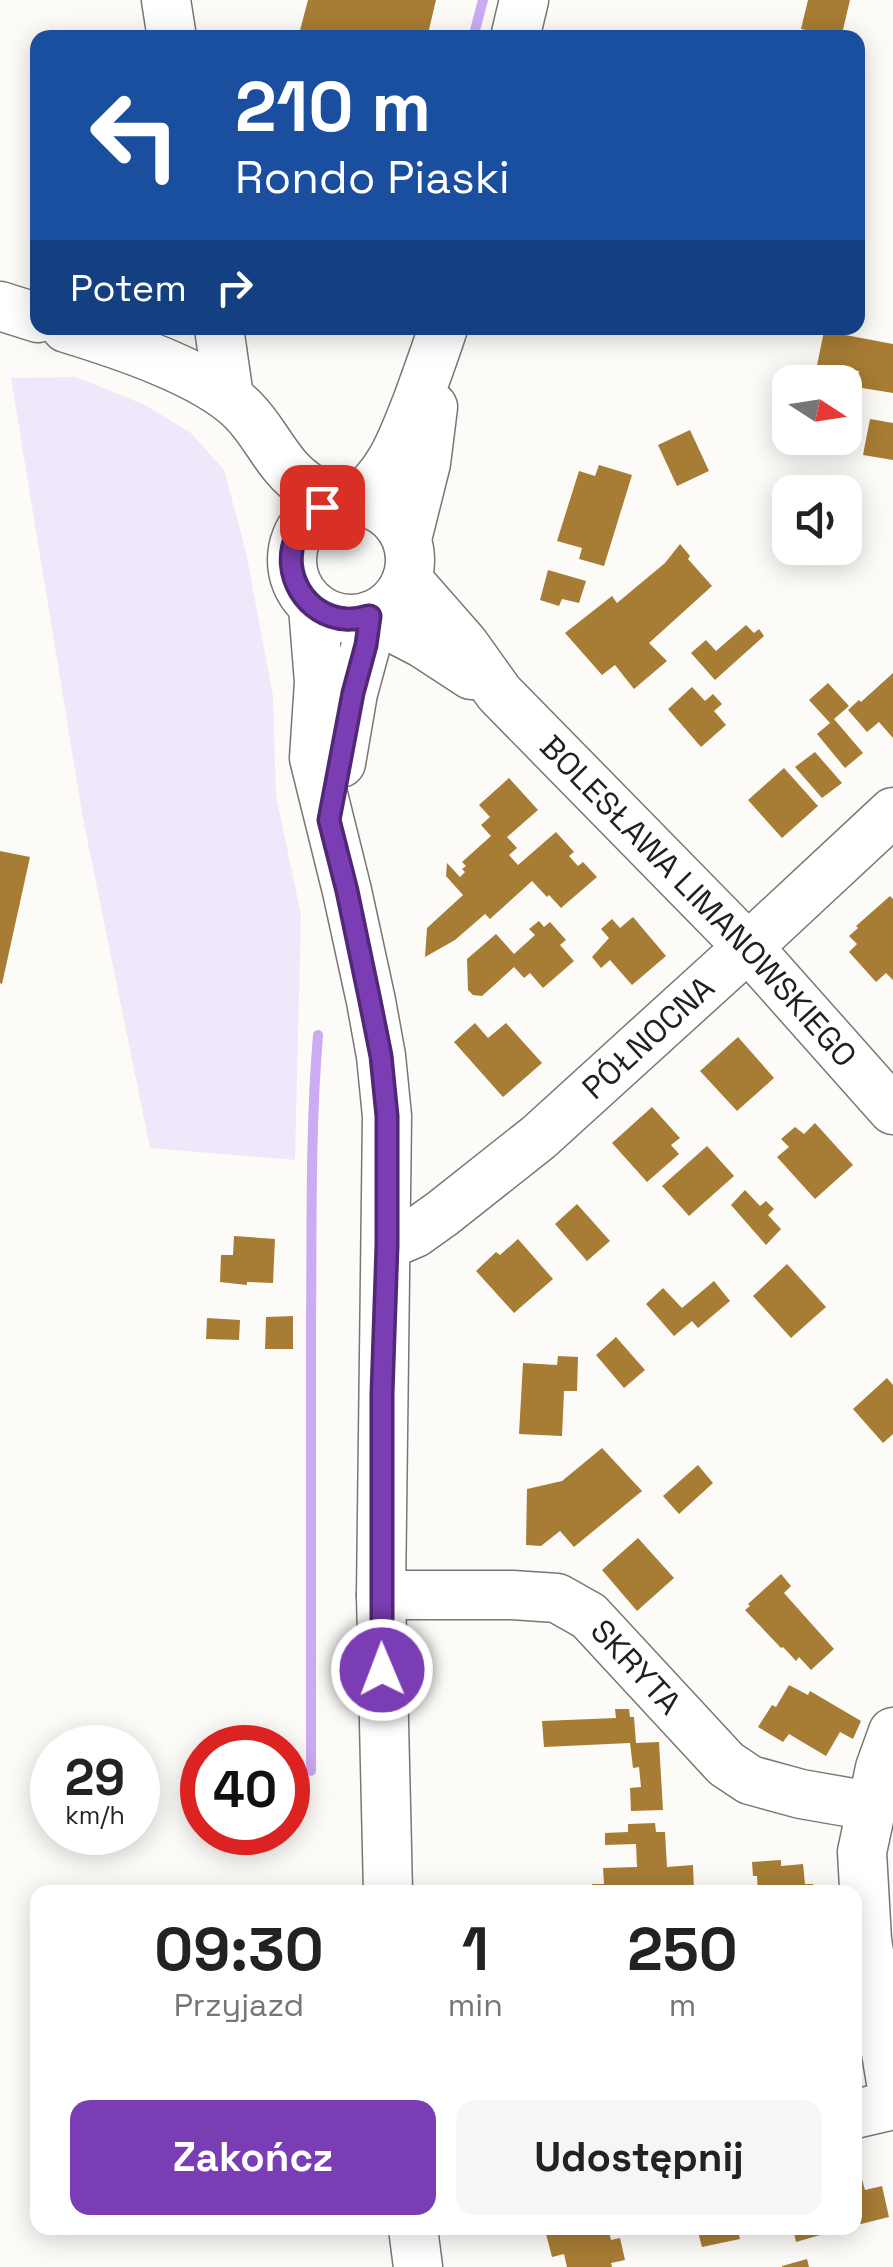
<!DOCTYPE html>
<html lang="pl">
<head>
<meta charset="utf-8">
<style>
	:root { --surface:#fff; --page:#f6f6f6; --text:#222; --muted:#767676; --accent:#7b3db3 }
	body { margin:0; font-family:"Space Grotesk",sans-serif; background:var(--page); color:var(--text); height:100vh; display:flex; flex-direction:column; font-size:38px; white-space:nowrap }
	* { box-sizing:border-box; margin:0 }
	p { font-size:32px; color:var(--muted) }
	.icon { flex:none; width:55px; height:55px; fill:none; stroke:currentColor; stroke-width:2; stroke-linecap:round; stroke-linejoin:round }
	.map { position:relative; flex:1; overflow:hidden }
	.side { position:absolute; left:30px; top:1885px; width:832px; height:350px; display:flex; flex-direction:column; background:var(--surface); border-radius:20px; box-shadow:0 5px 25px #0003 }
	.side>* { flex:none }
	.guide { position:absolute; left:30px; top:30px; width:835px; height:305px; border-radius:20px; box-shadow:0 5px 25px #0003; background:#1a4fa0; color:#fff; overflow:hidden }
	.needle { width:65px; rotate:102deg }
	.buttons { position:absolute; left:772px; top:365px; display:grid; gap:20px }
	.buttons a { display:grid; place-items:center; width:90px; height:90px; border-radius:20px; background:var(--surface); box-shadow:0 5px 25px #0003; font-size:50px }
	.speed { position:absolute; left:30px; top:1725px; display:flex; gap:20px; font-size:50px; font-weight:700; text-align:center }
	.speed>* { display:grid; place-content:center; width:130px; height:130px; border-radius:50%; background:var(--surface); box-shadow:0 5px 25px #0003; line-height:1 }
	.speed small { font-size:25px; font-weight:400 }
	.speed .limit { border:15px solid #d22; background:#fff; color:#111 }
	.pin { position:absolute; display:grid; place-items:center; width:85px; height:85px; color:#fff; margin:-42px; border-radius:20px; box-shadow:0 5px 15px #0006 }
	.me { position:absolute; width:110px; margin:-55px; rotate:359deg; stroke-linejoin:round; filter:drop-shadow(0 0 8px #0008) }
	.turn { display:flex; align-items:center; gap:35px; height:210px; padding:0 40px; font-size:45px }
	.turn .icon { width:130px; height:130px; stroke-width:2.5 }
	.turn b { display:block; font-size:70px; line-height:85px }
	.then { display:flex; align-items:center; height:95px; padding:0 40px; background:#0003; gap:20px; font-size:38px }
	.eta { display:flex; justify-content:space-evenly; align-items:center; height:170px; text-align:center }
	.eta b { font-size:60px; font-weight:700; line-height:70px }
	.action { display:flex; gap:20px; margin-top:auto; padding:20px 40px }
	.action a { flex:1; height:115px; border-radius:20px; background:var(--accent); color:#fff; font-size:40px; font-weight:700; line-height:115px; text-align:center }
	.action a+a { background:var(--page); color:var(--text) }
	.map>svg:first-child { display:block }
</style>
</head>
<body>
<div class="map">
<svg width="893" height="2267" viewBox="0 0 893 2267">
	<rect width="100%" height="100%" fill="#fdfbf7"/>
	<!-- green -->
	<polygon fill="#f0e8fa" points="76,377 145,405 191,433 224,470 246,552 273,696 276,795 301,915 295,1160 150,1148 83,819 11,378"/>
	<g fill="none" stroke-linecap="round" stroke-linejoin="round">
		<!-- stream -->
		<g stroke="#cbabf1" stroke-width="10">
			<polyline points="473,38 483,0"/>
			<path d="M311,1771C310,1622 310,1473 311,1323C312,1227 310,1131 318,1035"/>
		</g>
	</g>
	<!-- building -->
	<g fill="#a77c34">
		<polygon points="308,0 436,0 427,38 298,38"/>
		<polygon points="808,0 850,0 841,38 801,29"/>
		<polygon points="824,331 893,344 893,393 856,387 859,371 842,368 839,382 814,380"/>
		<polygon points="870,419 893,423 893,460 863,455"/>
		<polygon points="690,430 709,471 677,486 658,445"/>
		<polygon points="599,465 632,475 604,566 579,559 582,548 557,541 579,471 595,476"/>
		<polygon points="680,544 690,556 688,559 712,586 649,643 667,661 634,689 615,665 602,675 565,633 612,596 617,603 665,563"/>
		<polygon points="548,570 586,581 579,603 562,599 559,606 540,600"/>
		<polygon points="746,625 754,633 759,629 764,636 715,680 691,653 706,640 716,651"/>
		<polygon points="893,673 893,738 879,722 867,732 848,710 859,700 861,702"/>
		<polygon points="828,683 849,706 834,719 863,753 845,768 817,734 830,723 809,700"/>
		<polygon points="692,687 705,701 713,694 722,704 714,711 726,725 701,747 668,709"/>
		<polygon points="815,752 842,783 822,798 795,767"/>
		<polygon points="784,768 818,806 782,838 748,800"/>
		<polygon points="509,778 538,810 507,837 517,848 509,855 518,865 556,832 574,852 569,856 578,866 583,862 597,877 561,908 549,895 547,897 532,881 490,919 485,914 455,940 425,957 427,928 463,895 446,876 447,863 460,877 465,872 462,869 466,866 462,862 491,836 481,825 490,817 479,805"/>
		<polygon points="0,851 30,857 2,984 0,983"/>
		<polygon points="890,896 893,899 893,980 886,973 876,982 849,952 857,944 849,936 858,928 856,926"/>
		<polygon points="633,917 666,956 632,985 610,960 601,968 592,957 609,938 601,929 612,919 620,928"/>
		<polygon points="539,921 544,927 550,922 566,940 560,945 574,961 543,988 530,973 524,978 514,967 482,996 473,995 468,990 467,959 496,934 514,954 535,935 529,929"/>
		<polygon points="475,1023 488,1038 506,1023 542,1063 503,1097 454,1042"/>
		<polygon points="738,1037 774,1078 737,1111 700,1071"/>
		<polygon points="652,1107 680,1138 671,1145 679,1154 647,1182 612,1143"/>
		<polygon points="815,1123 853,1165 815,1199 777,1157 789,1147 781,1139 795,1127 804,1134"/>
		<polygon points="707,1146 734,1176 689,1216 662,1186"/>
		<polygon points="745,1190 760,1206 766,1201 774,1209 768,1215 781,1229 766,1245 731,1205"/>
		<polygon points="577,1204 610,1241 587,1261 555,1224"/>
		<polygon points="234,1236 275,1239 273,1283 247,1282 247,1285 220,1282 221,1255 233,1255"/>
		<polygon points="518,1239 553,1279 514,1313 476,1271 496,1252 500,1255"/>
		<polygon points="787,1264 826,1307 791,1338 753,1296"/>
		<polygon points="714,1281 730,1301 698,1328 692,1321 674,1336 646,1304 663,1288 682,1308"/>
		<polygon points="293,1316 293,1349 265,1349 266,1317"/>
		<polygon points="207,1318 240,1320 239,1340 206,1339"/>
		<polygon points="616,1337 645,1370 624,1388 596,1355"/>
		<polygon points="558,1356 578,1357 577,1391 564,1391 562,1436 519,1434 523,1363 557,1365"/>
		<polygon points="887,1378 893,1385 893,1434 883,1443 853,1409"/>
		<polygon points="602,1448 642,1491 574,1547 560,1531 541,1546 526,1545 527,1489 562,1481"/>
		<polygon points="698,1465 713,1483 679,1514 663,1496"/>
		<polygon points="638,1538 674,1578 637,1611 602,1570"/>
		<polygon points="781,1574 791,1586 784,1593 834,1649 811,1670 799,1657 796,1661 783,1647 781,1648 745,1610 750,1606 748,1604"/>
		<polygon points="789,1685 808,1695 810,1691 861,1721 853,1739 840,1732 826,1756 789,1734 783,1742 758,1727 772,1705 776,1707"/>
		<polygon points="615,1709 629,1709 630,1717 634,1717 636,1743 659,1742 663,1810 631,1811 630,1788 641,1787 639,1767 633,1768 630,1743 544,1747 542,1721 616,1718"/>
		<polygon points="655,1823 656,1832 665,1832 667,1867 693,1865 694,1892 592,1892 592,1884 604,1884 603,1868 637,1867 636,1844 605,1845 605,1833 628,1832 628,1824"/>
		<polygon points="781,1860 781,1866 803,1864 805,1884 813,1884 814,1892 758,1892 757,1876 753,1876 752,1862"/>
		<polygon points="856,2159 865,2190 882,2186 889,2217 861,2224 857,2221 855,2214"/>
		<polygon points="556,2228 608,2228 611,2240 620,2238 625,2260 611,2263 612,2267 567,2267 564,2254 552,2257 545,2230"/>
		<polygon points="697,2228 746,2228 746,2229 738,2231 740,2239 702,2247"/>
		<polygon points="793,2228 830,2228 827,2233 796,2242"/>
		<polygon points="807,2259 809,2267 782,2267 782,2266"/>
	</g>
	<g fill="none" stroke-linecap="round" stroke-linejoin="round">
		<defs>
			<g id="minor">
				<polyline points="166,0 172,38"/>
				<polyline points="515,38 524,0"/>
				<polyline points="0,306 38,318"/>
				<path d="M66,328C118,344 205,372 243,410C260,427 270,448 285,466C298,482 318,494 336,502"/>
				<polyline points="219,328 229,397"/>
				<circle cx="351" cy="560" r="59"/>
				<path d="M355,501C390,476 402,440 417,402C426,377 435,353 443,328"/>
				<polyline points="407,539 426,463 433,407"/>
				<path id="s1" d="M407,579L464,644L499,693L748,947L893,1110"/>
				<polyline points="313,607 319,682 314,758 347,891 371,1001 381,1056 387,1116 381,1595 388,1892"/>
				<polyline points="370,616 422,643 471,675"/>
				<polyline points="341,763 353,693 366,645 370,616"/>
				<path id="s2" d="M387,1245L415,1233L443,1213L539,1137L748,947L893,812"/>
				<path id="s3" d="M381,1595H512L557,1598L589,1616L726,1764L750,1780L801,1794L870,1806"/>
				<polyline points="893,1732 880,1768 862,1852 867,1940 893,2094"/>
				<polyline points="855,2114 893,2105"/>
				<polyline points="413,2228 418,2267"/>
			</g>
		</defs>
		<!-- minor casing -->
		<use href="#minor" stroke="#797774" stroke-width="51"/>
		<!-- minor -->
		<use href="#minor" stroke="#fff" stroke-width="48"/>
	</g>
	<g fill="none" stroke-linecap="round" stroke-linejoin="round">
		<defs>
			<path id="route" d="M322,507C311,516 301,524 296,537C280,573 306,617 346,619C354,620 362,617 370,616L366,645L353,693L329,820L347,891L370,1001L381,1056L387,1116V1245L382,1394V1670"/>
		</defs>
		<!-- route casing -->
		<use href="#route" stroke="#502874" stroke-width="25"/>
		<!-- route -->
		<use href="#route" stroke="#7b3db3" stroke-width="18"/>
	</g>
	<g text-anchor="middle" stroke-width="8" stroke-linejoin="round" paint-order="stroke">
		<!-- street labels -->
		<g font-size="32" fill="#201f1e" stroke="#fdfbf7">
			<text dy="11" stroke="none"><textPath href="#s1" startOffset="435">BOLESŁAWA LIMANOWSKIEGO</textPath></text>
			<text dy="11" stroke="none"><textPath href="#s2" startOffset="335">PÓŁNOCNA</textPath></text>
			<text dy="11" stroke="none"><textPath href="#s3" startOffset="282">SKRYTA</textPath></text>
		</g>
	</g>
</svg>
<div class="buttons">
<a><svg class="needle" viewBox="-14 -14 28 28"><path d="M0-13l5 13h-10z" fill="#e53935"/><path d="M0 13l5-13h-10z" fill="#767676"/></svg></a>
<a><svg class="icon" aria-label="sound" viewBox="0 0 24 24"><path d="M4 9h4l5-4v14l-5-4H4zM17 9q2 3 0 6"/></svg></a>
</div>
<div class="speed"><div>29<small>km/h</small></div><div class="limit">40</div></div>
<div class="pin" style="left:322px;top:507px;background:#d93025"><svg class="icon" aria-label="arrive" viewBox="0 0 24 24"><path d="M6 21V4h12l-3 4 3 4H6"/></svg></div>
<svg class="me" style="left:382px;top:1670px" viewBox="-20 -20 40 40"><circle r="17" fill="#7b3db3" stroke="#fff" stroke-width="3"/><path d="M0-11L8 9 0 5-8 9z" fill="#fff"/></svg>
<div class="guide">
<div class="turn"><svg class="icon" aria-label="left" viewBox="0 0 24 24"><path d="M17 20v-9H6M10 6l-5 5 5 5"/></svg><div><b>210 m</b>Rondo Piaski</div></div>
<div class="then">Potem<svg class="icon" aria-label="right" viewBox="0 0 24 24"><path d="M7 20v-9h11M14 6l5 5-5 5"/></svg></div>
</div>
<section class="side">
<div class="eta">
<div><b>09:30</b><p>Przyjazd</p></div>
<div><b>1</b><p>min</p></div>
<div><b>250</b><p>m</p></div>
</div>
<div class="action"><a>Zakończ</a><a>Udostępnij</a></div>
</section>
</div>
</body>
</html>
